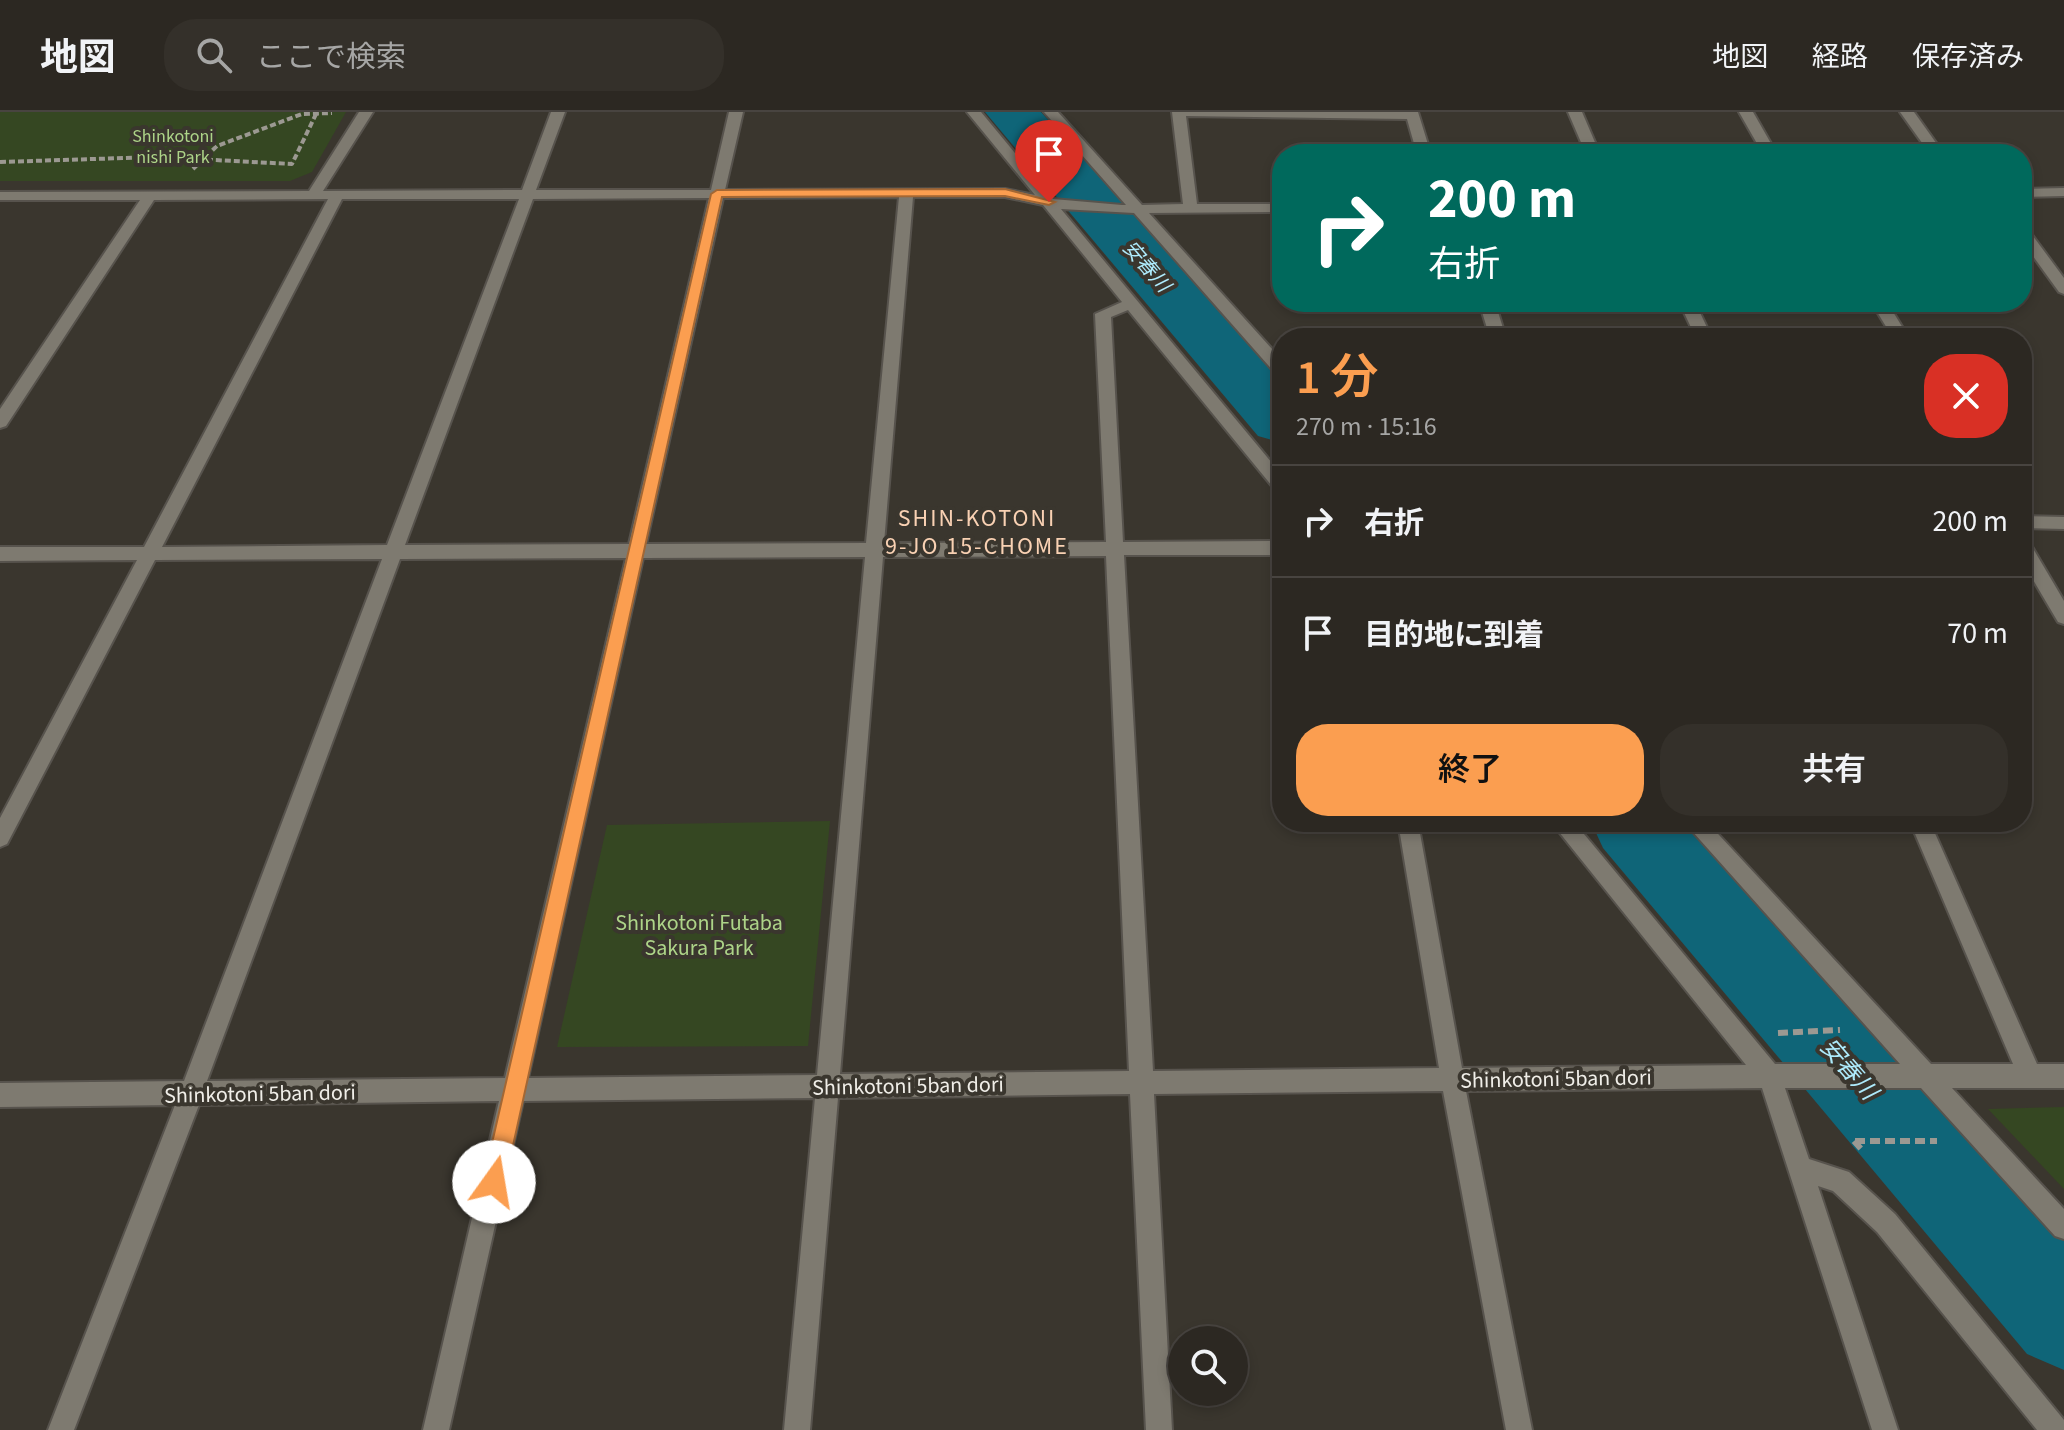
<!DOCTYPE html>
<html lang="ja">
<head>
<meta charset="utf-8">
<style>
	:root { --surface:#2c2822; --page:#34302a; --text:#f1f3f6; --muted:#a6a6a5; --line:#484440; --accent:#fb9e50 }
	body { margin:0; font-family:"Source Sans 3","Noto Sans JP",sans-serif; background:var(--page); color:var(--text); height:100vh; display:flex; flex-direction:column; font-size:30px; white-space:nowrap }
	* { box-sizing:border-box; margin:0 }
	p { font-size:26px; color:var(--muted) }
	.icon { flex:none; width:44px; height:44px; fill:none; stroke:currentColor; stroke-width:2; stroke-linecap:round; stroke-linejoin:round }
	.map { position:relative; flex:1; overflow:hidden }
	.panel { position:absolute; left:1272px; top:216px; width:760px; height:504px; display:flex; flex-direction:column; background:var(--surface); border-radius:32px; box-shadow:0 4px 12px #0003,0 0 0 2px var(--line) }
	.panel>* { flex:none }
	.top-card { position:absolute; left:1272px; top:32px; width:760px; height:168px; border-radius:32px; box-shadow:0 4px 12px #0003,0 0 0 2px var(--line); background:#00695c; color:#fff; overflow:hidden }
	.fabs { position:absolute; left:1168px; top:1214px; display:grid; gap:16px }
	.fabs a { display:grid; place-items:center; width:80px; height:80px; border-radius:50%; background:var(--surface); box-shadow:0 4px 12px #0003,0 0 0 2px var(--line); font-size:40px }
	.pin { position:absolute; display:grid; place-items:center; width:68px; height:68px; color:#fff; margin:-82px -34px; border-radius:50% 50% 50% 0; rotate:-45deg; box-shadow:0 0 8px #0007 }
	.pin .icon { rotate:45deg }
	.me { position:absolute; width:88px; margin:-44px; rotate:13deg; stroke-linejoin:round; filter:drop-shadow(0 0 6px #0008) }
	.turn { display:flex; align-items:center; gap:28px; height:168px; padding:0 24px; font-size:36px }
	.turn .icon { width:104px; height:104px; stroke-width:2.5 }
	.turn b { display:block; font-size:56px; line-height:68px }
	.round { display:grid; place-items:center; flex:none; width:84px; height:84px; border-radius:32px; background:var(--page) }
	.head { display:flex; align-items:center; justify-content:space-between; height:136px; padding:0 24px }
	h1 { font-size:48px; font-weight:600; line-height:60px; color:var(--accent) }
	.cta { display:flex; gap:16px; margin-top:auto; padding:16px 24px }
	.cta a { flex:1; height:92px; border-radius:32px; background:var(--accent); color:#111; font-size:32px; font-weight:600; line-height:92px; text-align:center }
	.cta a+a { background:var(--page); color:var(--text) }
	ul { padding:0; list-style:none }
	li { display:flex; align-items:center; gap:24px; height:112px; padding:0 24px; border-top:2px solid var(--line) }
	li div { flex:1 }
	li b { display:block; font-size:30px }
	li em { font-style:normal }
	header { display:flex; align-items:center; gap:48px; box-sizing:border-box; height:112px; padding:0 40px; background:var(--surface); border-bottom:2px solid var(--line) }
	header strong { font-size:38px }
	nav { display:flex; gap:44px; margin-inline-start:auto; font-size:28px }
	.search { width:560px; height:72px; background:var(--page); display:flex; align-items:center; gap:20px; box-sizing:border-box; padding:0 28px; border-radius:32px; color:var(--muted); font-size:30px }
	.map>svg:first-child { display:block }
</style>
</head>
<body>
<header>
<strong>地図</strong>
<div class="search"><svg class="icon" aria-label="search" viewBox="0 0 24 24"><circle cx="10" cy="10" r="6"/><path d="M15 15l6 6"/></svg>ここで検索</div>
<nav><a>地図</a><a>経路</a><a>保存済み</a></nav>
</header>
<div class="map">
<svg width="2064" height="1318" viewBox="0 0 2064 1318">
	<rect width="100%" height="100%" fill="#3a362e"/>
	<!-- green -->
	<g fill="#354722">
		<polygon points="0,0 346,0 312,60 290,69 0,69"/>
		<polygon points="830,709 808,934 557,935 607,713"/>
		<polygon points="2064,995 2064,1077 1988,997"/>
	</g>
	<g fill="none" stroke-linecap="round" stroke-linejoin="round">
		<!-- river -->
		<g fill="#0f6578" fill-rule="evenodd">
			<polygon points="985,0 1041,0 1282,265 1282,331 1258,324"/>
			<polygon points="1591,710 1687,710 2064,1126 2064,1258 2027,1242 1603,736"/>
		</g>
		<defs>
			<g id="street">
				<path d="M359,0H373L323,79L522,78L551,0H565L536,78H711L729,0H743L725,78L1005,77L1035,83L967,0H981L1053,87L1122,93H1126L1044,0H1058L1142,93L1183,92L1172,0H1418L1431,42H1417L1407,7L1186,4L1197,92H1282V100L1149,101L1282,248V263L1276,262L1134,101L1061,97L1282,363V381L1276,379L1128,198L1111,205L1123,430L1282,429V443H1124L1153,959L1439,956L1398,710H1418L1462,956L1746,953L1551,710H1574L1775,952H1900L1684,710H1707L1931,952H2013L1910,710H1930L2037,952H2064V976H1952L2064,1097V1127L2055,1124L1921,976H1785L1809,1047L1849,1060L1895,1102L2064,1308V1318H2037L1877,1120L1833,1079L1818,1074L1898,1318H1872L1762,976L1466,979L1532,1318H1506L1443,979L1154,982L1172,1318H1146L1130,982L838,986L810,1318H784L815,986L523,989L449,1318H423L499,989L199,993L74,1318H48L175,993L0,995V971L184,969L382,447L155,448L7,732L0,735V706L137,448L0,449V435H144L328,87L154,88L6,314L0,316V297L140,88H0V80L309,79ZM899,85L866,431L646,432L723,86ZM913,85H1005L1043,93L1122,190L1095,202L1106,430L884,431ZM709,86L629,432L405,433L533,87ZM342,87H519L387,433L162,435ZM1106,444L1129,959L840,962L883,445ZM865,445L817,963L528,966L643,446ZM626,446L505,966L207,969L400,447Z"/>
				<polygon points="1568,0 1582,0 1600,42 1586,42"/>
				<polygon points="1739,0 1753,0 1777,42 1763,42"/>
				<polygon points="1900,0 1914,0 1944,42 1930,42"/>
				<polygon points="2064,76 2064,84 2022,85 2022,77"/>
				<polygon points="2022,115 2027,116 2064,166 2064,182 2059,180 2022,129"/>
				<polygon points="1479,190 1495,190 1506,226 1490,226"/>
				<polygon points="1679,190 1695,190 1712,226 1696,226"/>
				<polygon points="1871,190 1887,190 1909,226 1893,226"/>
				<polygon points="2022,404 2064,405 2064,417 2022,416"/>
				<polygon points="2022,426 2028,428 2064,489 2064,512 2058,510 2022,449"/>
			</g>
		</defs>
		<!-- street casing -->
		<use href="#street" stroke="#57534d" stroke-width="4"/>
		<!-- path-far1 -->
		<g stroke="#9c9992" stroke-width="4" stroke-dasharray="6 3" stroke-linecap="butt">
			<polyline points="0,50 156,45 292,52 317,0"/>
			<polyline points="193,57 217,34 302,2 332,1"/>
		</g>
		<!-- path -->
		<g stroke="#9c9992" stroke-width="6" stroke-dasharray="10 5" stroke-linecap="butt">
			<polyline points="1778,921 1840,918"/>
			<polyline points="1854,1029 1864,1040"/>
			<polyline points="1855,1029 1937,1029"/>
		</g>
		<!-- street -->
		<use href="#street" fill="#7e7a70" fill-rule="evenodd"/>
	</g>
	<!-- route -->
	<polygon fill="#fb9e50" stroke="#a36734" stroke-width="2" points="1005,77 1055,90 1049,93 1005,84 722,85 505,1070 501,1078 494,1081 486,1078 483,1070 711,82 717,78"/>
	<g text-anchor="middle" stroke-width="8" stroke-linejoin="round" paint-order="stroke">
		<!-- far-park labels -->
		<g font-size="18" fill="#add488" stroke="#3a362e">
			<text x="173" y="30">Shinkotoni<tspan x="173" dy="21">nishi Park</tspan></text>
		</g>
		<!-- far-water labels -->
		<g font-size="20" font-style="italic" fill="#aeebfc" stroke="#3a362e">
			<text transform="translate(1147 154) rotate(49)" y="7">安春川</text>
		</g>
		<!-- park labels -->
		<g font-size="22" fill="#add488" stroke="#3a362e">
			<text x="699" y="818">Shinkotoni Futaba<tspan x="699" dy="25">Sakura Park</tspan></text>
		</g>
		<!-- street labels -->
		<g font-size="22" fill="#f0eee8" stroke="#3a362e">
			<text transform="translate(1556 966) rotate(-1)" y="8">Shinkotoni 5ban dori</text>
			<text transform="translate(908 973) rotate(-1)" y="8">Shinkotoni 5ban dori</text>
			<text transform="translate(260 981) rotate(-1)" y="8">Shinkotoni 5ban dori</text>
		</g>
		<!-- neighbourhood labels -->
		<g font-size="24" letter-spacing="2" fill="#f9d1b3" stroke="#3a362e">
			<text x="977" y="414">SHIN-KOTONI<tspan x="977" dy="28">9-JO 15-CHOME</tspan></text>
		</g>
		<!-- water labels -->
		<g font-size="24" font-style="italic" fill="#aeebfc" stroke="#3a362e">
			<text transform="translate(1849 957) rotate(49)" y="8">安春川</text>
		</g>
	</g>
</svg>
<div class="fabs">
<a><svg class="icon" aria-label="search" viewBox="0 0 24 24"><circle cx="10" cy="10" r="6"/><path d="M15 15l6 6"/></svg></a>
</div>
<div class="pin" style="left:1049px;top:90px;background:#d93025"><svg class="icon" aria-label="arrive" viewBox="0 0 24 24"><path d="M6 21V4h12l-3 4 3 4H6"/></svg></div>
<svg class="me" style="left:494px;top:1070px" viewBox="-20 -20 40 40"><circle r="19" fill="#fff"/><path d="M0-13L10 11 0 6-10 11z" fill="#fb9e50"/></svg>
<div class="top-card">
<div class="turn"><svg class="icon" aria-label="right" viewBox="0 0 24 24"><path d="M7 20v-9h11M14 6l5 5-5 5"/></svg><div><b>200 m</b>右折</div></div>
</div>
<section class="panel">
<div class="head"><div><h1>1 分</h1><p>270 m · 15:16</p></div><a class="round" style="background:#d93025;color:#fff"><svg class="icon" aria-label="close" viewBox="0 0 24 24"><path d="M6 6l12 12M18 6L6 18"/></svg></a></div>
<ul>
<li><svg class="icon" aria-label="right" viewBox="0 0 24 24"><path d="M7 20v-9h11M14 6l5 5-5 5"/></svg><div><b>右折</b></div><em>200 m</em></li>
<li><svg class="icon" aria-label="arrive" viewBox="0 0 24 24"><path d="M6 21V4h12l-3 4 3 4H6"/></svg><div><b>目的地に到着</b></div><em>70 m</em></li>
</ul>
<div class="cta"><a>終了</a><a>共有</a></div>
</section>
</div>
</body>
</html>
